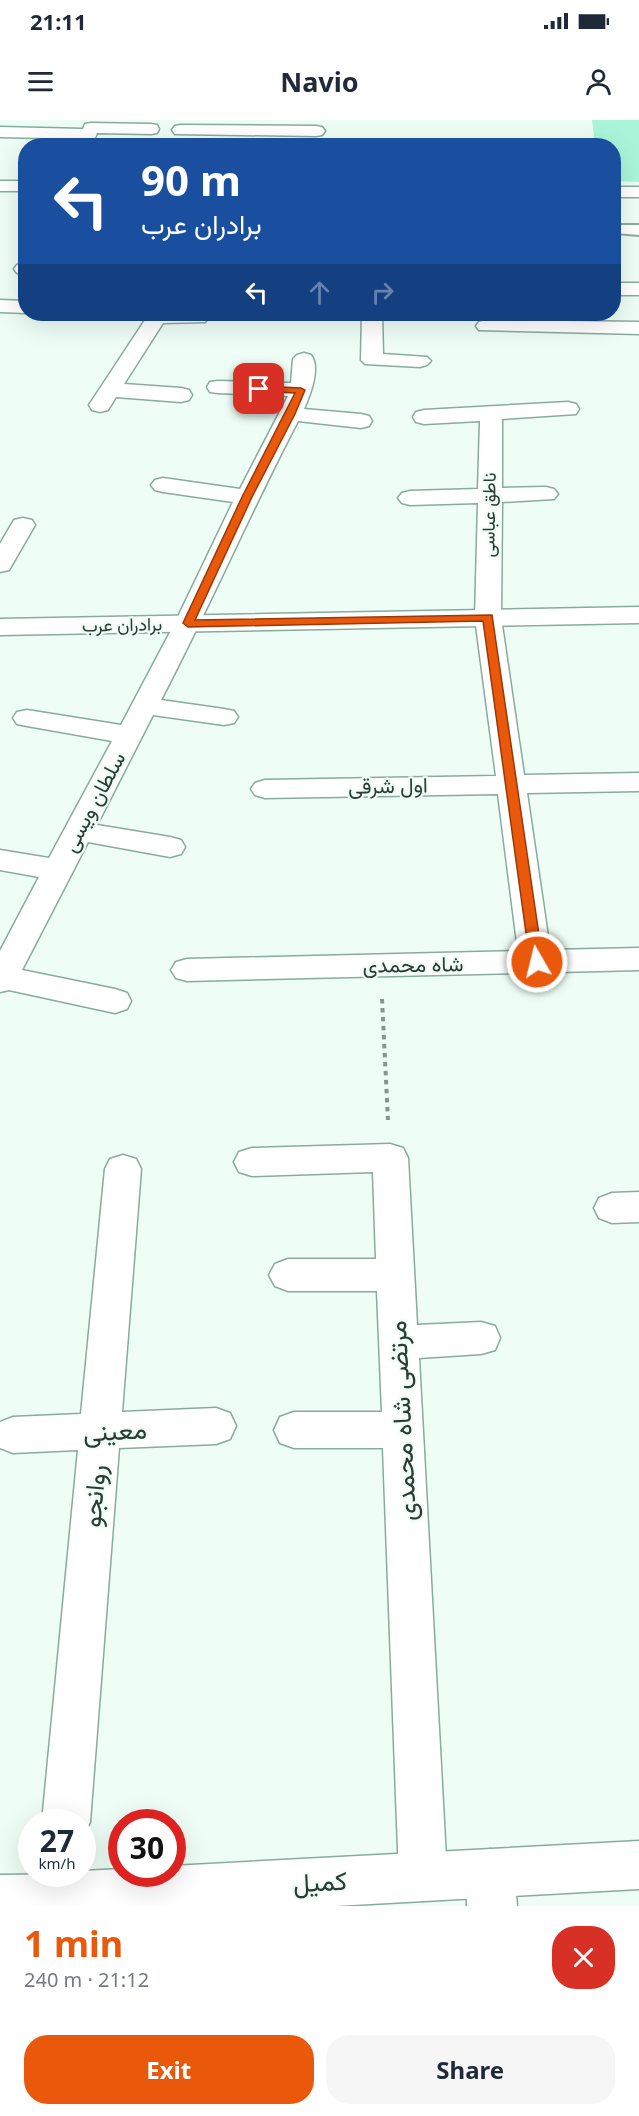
<!DOCTYPE html>
<html lang="en">
<head>
<meta charset="utf-8">
<style>
	:root { --surface:#fff; --page:#f6f6f7; --text:#1f2937; --muted:#747a83; --accent:#ea580c }
	body { margin:0; font-family:"Noto Sans",Vazirmatn,sans-serif; background:var(--page); color:var(--text); height:100vh; display:flex; flex-direction:column; font-size:22px; white-space:nowrap }
	* { box-sizing:border-box; margin:0 }
	p { font-size:20px; color:var(--muted) }
	.icon { flex:none; width:33px; height:33px; fill:none; stroke:currentColor; stroke-width:2; stroke-linecap:round; stroke-linejoin:round }
	.map { position:relative; height:1786px; overflow:hidden }
	.side { display:flex; flex-direction:column; background:var(--surface); flex:1 }
	.side>* { flex:none }
	.hud { position:absolute; left:18px; top:18px; width:603px; height:183px; border-radius:24px; box-shadow:0 6px 24px #0002; background:#1a4fa0; color:#fff; overflow:hidden }
	.speed { position:absolute; left:18px; top:1689px; display:flex; gap:12px; font-size:30px; font-weight:700; text-align:center }
	.speed>* { display:grid; place-content:center; width:78px; height:78px; border-radius:50%; background:var(--surface); box-shadow:0 6px 24px #0002; line-height:1 }
	.speed small { font-size:15px; font-weight:400 }
	.speed .limit { border:9px solid #d22; background:#fff; color:#111 }
	.pin { position:absolute; display:grid; place-items:center; width:51px; height:51px; color:#fff; margin:-26px; border-radius:12px; box-shadow:0 3px 9px #0006 }
	.me { position:absolute; width:66px; margin:-33px; rotate:352deg; stroke-linejoin:round; filter:drop-shadow(0 0 4px #0008) }
	.turn { display:flex; align-items:center; gap:21px; height:126px; padding:0 24px; font-size:27px }
	.turn .icon { width:78px; height:78px; stroke-width:2.5 }
	.turn b { display:block; font-size:42px; line-height:51px }
	.lanes { display:flex; align-items:center; height:57px; padding:0 24px; background:#0003; justify-content:center; gap:30px; direction:ltr }
	.lanes .off { opacity:.35 }
	.round { display:grid; place-items:center; flex:none; width:63px; height:63px; border-radius:24px; background:var(--page) }
	.head { display:flex; align-items:center; justify-content:space-between; height:102px; padding:0 24px }
	h1 { font-size:36px; font-weight:700; line-height:45px; color:var(--accent) }
	.action { display:flex; gap:12px; margin-top:auto; padding:12px 24px }
	.action a { flex:1; height:69px; border-radius:24px; background:var(--accent); color:#fff; font-size:24px; font-weight:700; line-height:69px; text-align:center }
	.action a+a { background:var(--page); color:var(--text) }
	.status { display:flex; justify-content:space-between; align-items:center; height:42px; padding:0 30px; background:var(--surface); direction:ltr }
	.status svg { height:16px; fill:currentColor }
	header { display:flex; justify-content:space-between; align-items:center; height:78px; padding:0 24px; background:var(--surface); font-size:27px; font-weight:700 }
	.map>svg:first-child { display:block }
</style>
</head>
<body>
<div class="status"><b>21:11</b><svg viewBox="0 0 49 12"><path d="M0 12V9h3v3zM5 12V6h3v6zM10 12V3h3v9zM15 12V0h3v12zM26 1h20v11H26zM47 4h2v5h-2z"/></svg></div>
<header><svg class="icon" aria-label="menu" viewBox="0 0 24 24"><path d="M4 6h16M4 12h16M4 18h16"/></svg>Navio<svg class="icon" aria-label="person" viewBox="0 0 24 24"><circle cx="12" cy="8" r="4"/><path d="M4 21q1-7 8-7t8 7"/></svg></header>
<div class="map">
<svg width="639" height="1786" viewBox="0 0 639 1786">
	<rect width="100%" height="100%" fill="#eefef7"/>
	<!-- green -->
	<polygon fill="#aaf5d9" points="592,0 639,0 639,62 614,61 614,26 595,25"/>
	<g fill="none" stroke-linecap="round" stroke-linejoin="round">
		<defs>
			<polygon id="lane" points="621,105 639,105 639,115 615,113 614,109"/>
			<g id="street">
				<polygon points="91,3 151,4 157,5 159,9 157,13 151,14 97,13 95,18 89,19 0,17 0,7 83,9 85,4"/>
				<polygon points="181,5 316,6 322,7 325,11 322,15 316,16 175,14 172,10 175,6"/>
				<polygon points="24,143 26,155 17,153 14,149 17,145"/>
				<rect x="614" y="163" width="25" height="12"/>
				<polygon points="0,180 26,181 26,193 0,192"/>
				<polygon points="149,194 205,194 208,198 205,202 163,203 124,264 181,268 189,270 192,275 189,280 181,282 116,277 108,290 100,292 92,290 89,285"/>
				<polygon points="362,194 382,194 383,234 427,237 431,241 427,245 420,247 365,244 361,240"/>
				<polygon points="486,200 639,202 639,214 479,210 476,206 479,202"/>
				<path d="M304,233L311,235C321,248 310,275 304,289L361,294L369,296L372,301L369,306L361,308L298,301C250,393 209,488 161,580L224,589L234,591L238,597L234,603L224,605L153,595L97,705L170,717L181,720L185,727L181,734L170,737L88,722L22,850L115,869L127,873L131,881L127,889L115,893L9,870L0,872V831L39,757L0,750V730L49,738L112,621L27,606L17,604L13,598L17,592L27,590L121,605L175,503L233,382L163,372L155,370L151,365L155,360L163,358L240,369L288,276L218,273L210,272L207,267L210,262L218,261L291,263L293,239L297,235Z"/>
				<polygon points="568,282 576,284 579,289 576,294 502,299 502,368 546,367 554,369 558,374 554,379 502,382 501,498 524,655 639,653 639,671 527,673 550,830 639,828 639,850 187,861 176,858 171,850 176,842 187,839 518,831 498,674 265,678 255,675 251,669 255,663 265,660 496,656 475,498 478,383 410,385 402,383 398,378 402,373 410,371 478,369 480,301 424,304 416,302 413,297 416,292 424,290"/>
				<polygon points="23,398 32,400 35,405 9,450 0,452 0,424 14,400"/>
				<polygon points="390,1024 403,1028 408,1038 417,1205 481,1202 495,1206 500,1218 495,1230 481,1234 419,1238 447,1757 440,1774 423,1781 406,1774 399,1757 383,1328 294,1328 280,1323 274,1310 280,1297 294,1292 382,1292 377,1171 288,1171 275,1166 269,1155 275,1144 288,1139 376,1139 373,1052 252,1056 239,1052 234,1042 239,1032 252,1028"/>
				<polygon points="123,1035 136,1039 141,1049 122,1292 216,1288 230,1293 236,1306 230,1319 216,1324 119,1328 90,1702 82,1719 82,1702 42,1702 78,1330 13,1333 0,1328 0,1302 13,1297 81,1294 105,1049 110,1039"/>
				<polygon points="639,1072 639,1102 612,1103 599,1098 594,1088 599,1078 612,1073"/>
				<polygon points="490,1729 507,1736 514,1753 517,1786 467,1786 466,1753 473,1736"/>
			</g>
			<g id="secondary">
				<rect x="0" y="61" width="26" height="10"/>
				<rect x="614" y="67" width="25" height="10"/>
				<polygon points="639,487 639,503 0,515 0,499"/>
				<polygon points="639,1721 639,1769 335,1786 0,1786 0,1755 82,1754 82,1751 122,1749 122,1754 172,1754 172,1746"/>
			</g>
		</defs>
		<!-- lane casing -->
		<use href="#lane" stroke="#86ac9d" stroke-width="4"/>
		<!-- street casing -->
		<use href="#street" stroke="#86ac9d" stroke-width="3"/>
		<!-- secondary casing -->
		<use href="#secondary" stroke="#86ac9d" stroke-width="3"/>
		<!-- path -->
		<polyline stroke="#86958f" stroke-width="4" stroke-dasharray="4.5 4.5" stroke-linecap="butt" points="382,879 388,1000"/>
		<!-- lane -->
		<use href="#lane" fill="#fff" fill-rule="evenodd"/>
		<!-- street -->
		<use href="#street" fill="#fff" fill-rule="evenodd"/>
		<!-- secondary -->
		<use href="#secondary" fill="#fff" fill-rule="evenodd"/>
	</g>
	<!-- route -->
	<polygon fill="#ea580c" stroke="#983908" stroke-width="1.5" points="259,266 301,268 305,270 295,294 252,377 195,500 492,495 543,842 541,845 532,845 530,842 483,501 188,507 183,503 242,377 295,273 256,271 255,269"/>
	<g text-anchor="middle" stroke-width="4.5" stroke-linejoin="round" paint-order="stroke">
		<!-- far-street labels -->
		<g font-size="18" fill="#2c3b35" stroke="#eefef7">
			<text transform="translate(489 395) rotate(-89)" y="6">ناطق عباسی</text>
			<text transform="translate(122 505) rotate(-1)" y="6">برادران عرب</text>
		</g>
		<!-- street labels -->
		<g font-size="21" fill="#2c3b35" stroke="#eefef7">
			<text transform="translate(388 666) rotate(-1)" y="7">اول شرقی</text>
			<text transform="translate(94 682) rotate(-62)" y="7">سلطان ویسی</text>
			<text transform="translate(413 845) rotate(-1)" y="7">شاه محمدی</text>
		</g>
		<!-- near-street labels -->
		<g font-size="26" fill="#2c3b35" stroke="#eefef7">
			<text transform="translate(402 1301) rotate(-93)" y="9">مرتضی شاه محمدی</text>
			<text transform="translate(115 1311) rotate(-3)" y="9">معینی</text>
			<text transform="translate(94 1376) rotate(-85)" y="9">روانجو</text>
			<text transform="translate(320 1762) rotate(-3)" y="9">کمیل</text>
		</g>
	</g>
</svg>
<div class="speed"><div>27<small>km/h</small></div><div class="limit">30</div></div>
<div class="pin" style="left:259px;top:269px;background:#d93025"><svg class="icon" aria-label="arrive" viewBox="0 0 24 24"><path d="M6 21V4h12l-3 4 3 4H6"/></svg></div>
<svg class="me" style="left:537px;top:842px" viewBox="-20 -20 40 40"><circle r="17" fill="#ea580c" stroke="#fff" stroke-width="3"/><path d="M0-11L8 9 0 5-8 9z" fill="#fff"/></svg>
<div class="hud">
<div class="turn"><svg class="icon" aria-label="left" viewBox="0 0 24 24"><path d="M17 20v-9H6M10 6l-5 5 5 5"/></svg><div><b>90 m</b>برادران عرب</div></div>
<div class="lanes"><svg class="icon" aria-label="left" viewBox="0 0 24 24"><path d="M17 20v-9H6M10 6l-5 5 5 5"/></svg><svg class="icon off" aria-label="ahead" viewBox="0 0 24 24"><path d="M12 20V5M6 11l6-6 6 6"/></svg><svg class="icon off" aria-label="right" viewBox="0 0 24 24"><path d="M7 20v-9h11M14 6l5 5-5 5"/></svg></div>
</div>
</div>
<section class="side">
<div class="head"><div><h1>1 min</h1><p>240 m · 21:12</p></div><a class="round" style="background:#d93025;color:#fff"><svg class="icon" aria-label="close" viewBox="0 0 24 24"><path d="M6 6l12 12M18 6L6 18"/></svg></a></div>
<div class="action"><a>Exit</a><a>Share</a></div>
</section>
</body>
</html>
